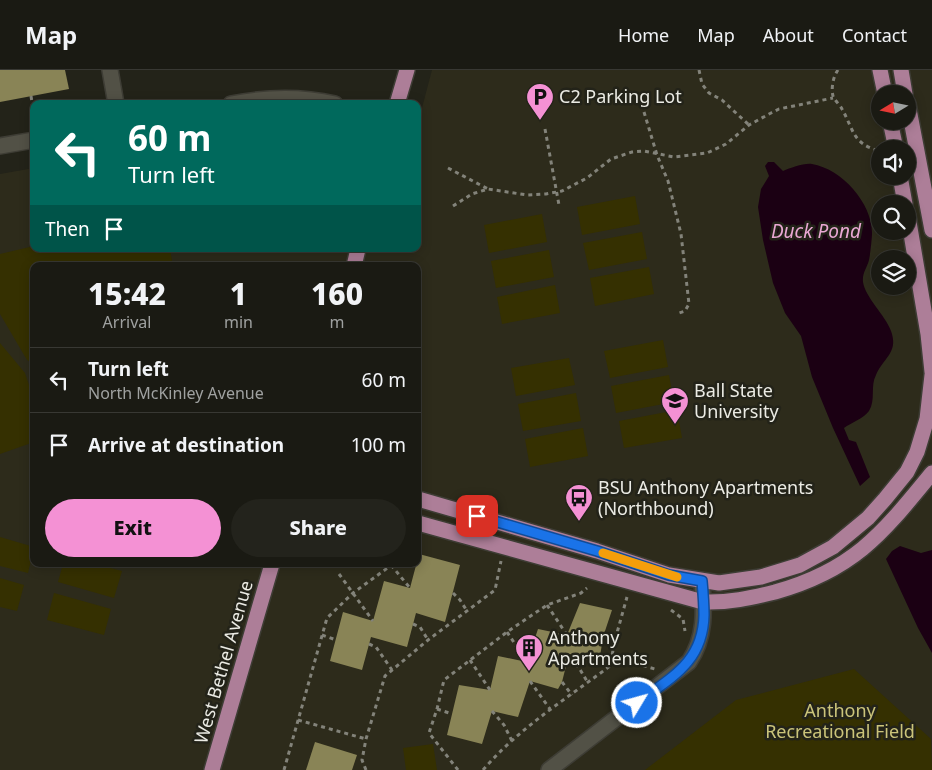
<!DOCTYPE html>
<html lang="en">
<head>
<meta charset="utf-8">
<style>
	:root { --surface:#1a1a13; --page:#23231c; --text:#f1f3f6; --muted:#9fa1a0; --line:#383833; --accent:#f491d4 }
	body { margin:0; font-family:"Noto Sans",sans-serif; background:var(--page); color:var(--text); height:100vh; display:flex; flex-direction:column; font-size:19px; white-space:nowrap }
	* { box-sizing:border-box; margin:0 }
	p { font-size:16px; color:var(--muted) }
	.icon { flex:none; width:28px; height:28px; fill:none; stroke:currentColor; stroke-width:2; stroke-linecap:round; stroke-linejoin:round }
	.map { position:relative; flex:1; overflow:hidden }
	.panel { position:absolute; left:30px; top:192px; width:391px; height:305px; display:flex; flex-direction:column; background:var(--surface); border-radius:10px; box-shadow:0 2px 12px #0003,0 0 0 1px var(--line) }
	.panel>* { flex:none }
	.banner { position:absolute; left:30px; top:30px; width:391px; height:152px; border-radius:10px; box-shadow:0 2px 12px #0003,0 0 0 1px var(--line); background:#00695c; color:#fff; overflow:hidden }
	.needle { width:32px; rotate:260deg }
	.controls { position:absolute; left:871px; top:15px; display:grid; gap:10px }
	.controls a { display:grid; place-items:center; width:45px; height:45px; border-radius:50%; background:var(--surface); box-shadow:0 2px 12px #0003,0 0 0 1px var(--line); font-size:25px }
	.pin { position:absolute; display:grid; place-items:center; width:42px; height:42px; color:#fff; margin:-21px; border-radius:10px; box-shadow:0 2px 8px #0006 }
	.me { position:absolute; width:55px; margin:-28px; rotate:53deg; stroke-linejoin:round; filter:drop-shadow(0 0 4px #0008) }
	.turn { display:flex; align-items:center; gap:18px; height:105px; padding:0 15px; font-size:22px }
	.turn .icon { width:65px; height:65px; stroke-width:2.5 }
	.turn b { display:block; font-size:35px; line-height:42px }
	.then { display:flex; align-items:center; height:48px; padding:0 15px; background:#0003; gap:10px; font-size:19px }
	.eta { display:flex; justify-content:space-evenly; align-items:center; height:85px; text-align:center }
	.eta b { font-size:30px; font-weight:800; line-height:35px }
	.cta { display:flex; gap:10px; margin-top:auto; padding:10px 15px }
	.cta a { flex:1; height:58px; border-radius:30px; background:var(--accent); color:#111; font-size:20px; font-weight:800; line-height:58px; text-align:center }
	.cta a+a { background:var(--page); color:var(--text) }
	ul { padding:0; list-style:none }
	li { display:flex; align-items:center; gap:15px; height:65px; padding:0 15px; border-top:1px solid var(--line) }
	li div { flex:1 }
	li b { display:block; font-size:19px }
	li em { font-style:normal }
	header { display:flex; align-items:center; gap:30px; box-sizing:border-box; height:70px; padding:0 25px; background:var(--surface); border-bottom:1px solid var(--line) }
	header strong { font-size:24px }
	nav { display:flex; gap:28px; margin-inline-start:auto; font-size:18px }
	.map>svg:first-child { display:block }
</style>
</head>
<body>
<header>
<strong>Map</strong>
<nav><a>Home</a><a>Map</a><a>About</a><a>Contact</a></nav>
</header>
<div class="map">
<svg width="932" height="700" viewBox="0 0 932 700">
	<rect width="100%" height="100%" fill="#232319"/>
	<!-- built -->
	<path fill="#2d2b1b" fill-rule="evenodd" d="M432,0H932V700H0V104L34,98V179H418V53ZM880,24H908V51H880ZM880,79H908V106H880ZM880,134H908V161H880ZM880,189H908V216H880ZM34,196H418V494H34Z"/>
	<!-- green -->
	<g fill="#353001">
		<polygon points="635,126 640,154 582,165 577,137"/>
		<polygon points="542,144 547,172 489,183 484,155"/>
		<polygon points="642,162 647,189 589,200 583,173"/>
		<polygon points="34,176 34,179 170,179 173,196 34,196 34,294 27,290 0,244 0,184"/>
		<polygon points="549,180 554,207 496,218 491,191"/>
		<polygon points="649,197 654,224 595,236 590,208"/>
		<polygon points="555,215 560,243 502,254 497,227"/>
		<polygon points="663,270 668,297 610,308 604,281"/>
		<polygon points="0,273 25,303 34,330 34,372 0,384"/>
		<polygon points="569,288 575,315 516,326 511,298"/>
		<polygon points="669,305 674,332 616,343 611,316"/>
		<polygon points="576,323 581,351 523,361 518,334"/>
		<polygon points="677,340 682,368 624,378 619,351"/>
		<polygon points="583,358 588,386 530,397 525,369"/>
		<polygon points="0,467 34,477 28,503 0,496"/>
		<polygon points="63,494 95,494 122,501 114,528 58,512"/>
		<polygon points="0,508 24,515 17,541 0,537"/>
		<polygon points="54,523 111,539 104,565 47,550"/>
		<polygon points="854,599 931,669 932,700 645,700 736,630"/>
		<polygon points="433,674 437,700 406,700 403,678"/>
	</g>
	<!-- water -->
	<g fill="#1b0013">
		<path d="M768,92H774L783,101C791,98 803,93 812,94C842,99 873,134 872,164C872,168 870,186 869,190C867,198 862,203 863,212C865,227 885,245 891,261C899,283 883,288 876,305C870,316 876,330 869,341C864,348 851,353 844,358L849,370L856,372L870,407L860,416L833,358L812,307L801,266L785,243L773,213L763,170L758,137L761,119L769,106L765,96Z"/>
		<polygon points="900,476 921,483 932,480 932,583 918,558 886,489 892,481"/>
	</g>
	<!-- building -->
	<g fill="#898456">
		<polygon points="0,0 65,0 69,19 0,32"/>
		<polygon points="419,484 460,495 445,552 416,543 407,577 371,567 362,600 330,591 343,542 373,551 384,511 410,518"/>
		<polygon points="580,533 612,540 603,567 599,593 569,584 562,612 558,619 530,611 518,647 492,641 482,674 447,665 459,615 490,620 498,586 527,592 538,559 567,565"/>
		<polygon points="315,672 357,685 352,700 306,700"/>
	</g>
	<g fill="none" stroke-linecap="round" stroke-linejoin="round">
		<defs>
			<g id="minor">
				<polyline points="110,0 116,34"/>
				<path d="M231,34C267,27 299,26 335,34"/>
				<polyline points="0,76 34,70"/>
				<path d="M549,700L689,592C706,567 704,540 702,511"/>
			</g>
			<g id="major">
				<polyline points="880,0 885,24"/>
				<polyline points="901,0 905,24"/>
				<polyline points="397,34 407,0"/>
				<polyline points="908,34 932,160"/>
				<polyline points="890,51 896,79"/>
				<polyline points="900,106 905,134"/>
				<polyline points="908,146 928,264 932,302"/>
				<polyline points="354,196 358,179"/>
				<polyline points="418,429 597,481 669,505 719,513 761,507 800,495 833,477 868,448 885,429 907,402 917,382 927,349 932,305"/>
				<path d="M418,453L703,532C728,533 751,528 775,522C854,500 882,464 932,403"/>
				<polyline points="212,700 272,494"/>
			</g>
		</defs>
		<!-- minor casing -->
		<use href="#minor" stroke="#3e3d35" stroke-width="18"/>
		<!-- major casing -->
		<use href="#major" stroke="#3e3d35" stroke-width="18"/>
		<!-- path -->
		<g stroke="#83837a" stroke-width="3" stroke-dasharray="4 4" stroke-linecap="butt">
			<polyline points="699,0 702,14 709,23 722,30 749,55"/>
			<path d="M838,0C833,7 831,18 833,26C835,31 840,35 842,39C854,60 852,74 880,81"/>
			<polyline points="31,26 34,45"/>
			<polyline points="644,42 657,85 668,111 672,127 681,164 689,234 685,241 676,244"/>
			<polyline points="545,59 559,135"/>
			<polyline points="448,98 488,119"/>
			<polyline points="453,136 472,124 488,119 527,125 546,124 562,121 587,108 611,89 632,82 644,81 674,87 707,83 726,74 749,55 771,43 779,39 833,28"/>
			<polyline points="391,495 410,518"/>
			<polyline points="339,504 373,551"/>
			<polyline points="453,523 460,530 467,541"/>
			<polyline points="547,535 567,565"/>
			<polyline points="671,540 683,549 685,561"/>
			<polyline points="413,554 420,557 428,570"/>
			<polyline points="507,562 527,592"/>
			<polyline points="322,565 336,570"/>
			<polyline points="603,567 615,570"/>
			<polyline points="369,574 376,577 392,600"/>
			<polyline points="612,587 655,599"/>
			<polyline points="470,590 490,620"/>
			<polyline points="567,593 578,596 588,613"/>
			<polyline points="530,611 550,639"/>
			<polyline points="562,612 572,625"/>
			<polyline points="437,639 452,644"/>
			<polyline points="492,641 504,655 512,671"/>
			<polyline points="298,650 366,669"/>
			<polyline points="284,700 327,548 353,523 393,494"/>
			<polyline points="366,700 362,690 366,669 385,606 428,570 495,520 501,491"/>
			<polyline points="458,700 429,663 437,639 444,610 507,562 547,535 581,523 587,518"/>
			<path d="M483,700C519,658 566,629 610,596L615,570L627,527"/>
		</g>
		<!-- minor -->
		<use href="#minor" stroke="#525146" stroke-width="15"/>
		<!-- major -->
		<use href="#major" stroke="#ad7e98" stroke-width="15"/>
	</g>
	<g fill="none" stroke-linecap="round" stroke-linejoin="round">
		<defs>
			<path id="route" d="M477,446L597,481L669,505L702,511C703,522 704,534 704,545C703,593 670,608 637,633"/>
		</defs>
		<!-- route casing -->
		<use href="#route" stroke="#114b97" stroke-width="12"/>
		<!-- route -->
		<use href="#route" stroke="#1a73e8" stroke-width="9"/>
		<!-- slow -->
		<polyline stroke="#f59e0b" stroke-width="9" points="603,483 677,507"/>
	</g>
	<!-- icons -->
	<defs>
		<symbol id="parking-pin" viewBox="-11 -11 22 30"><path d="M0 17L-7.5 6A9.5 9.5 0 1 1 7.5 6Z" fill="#f491d4" stroke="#232319"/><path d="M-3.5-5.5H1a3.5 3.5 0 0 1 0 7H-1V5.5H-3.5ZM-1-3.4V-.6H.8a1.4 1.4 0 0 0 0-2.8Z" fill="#111"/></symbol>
		<symbol id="university-pin" viewBox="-11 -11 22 30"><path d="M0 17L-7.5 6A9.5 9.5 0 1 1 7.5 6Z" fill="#f491d4" stroke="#232319"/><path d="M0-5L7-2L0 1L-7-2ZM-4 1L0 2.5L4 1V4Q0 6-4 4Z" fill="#111"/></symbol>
		<symbol id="bus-pin" viewBox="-11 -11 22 30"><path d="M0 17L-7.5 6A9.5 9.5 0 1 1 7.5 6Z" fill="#f491d4" stroke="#232319"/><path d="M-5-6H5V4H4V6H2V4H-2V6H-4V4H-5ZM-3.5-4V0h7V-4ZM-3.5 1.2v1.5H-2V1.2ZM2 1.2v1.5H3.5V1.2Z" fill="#111"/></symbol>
		<symbol id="building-pin" viewBox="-11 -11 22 30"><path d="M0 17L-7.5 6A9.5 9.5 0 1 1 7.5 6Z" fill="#f491d4" stroke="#232319"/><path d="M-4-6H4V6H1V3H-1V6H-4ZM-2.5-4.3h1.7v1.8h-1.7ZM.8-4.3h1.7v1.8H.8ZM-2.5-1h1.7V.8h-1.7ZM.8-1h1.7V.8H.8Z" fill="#111"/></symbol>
	</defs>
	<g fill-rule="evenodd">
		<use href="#parking-pin" x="524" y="11" width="32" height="43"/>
		<use href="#university-pin" x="659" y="315" width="32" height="43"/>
		<use href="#bus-pin" x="563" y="412" width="32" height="43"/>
		<use href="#building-pin" x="513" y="562" width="32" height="43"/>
	</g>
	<g text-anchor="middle" stroke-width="5" stroke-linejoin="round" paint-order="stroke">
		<!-- poi labels -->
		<g font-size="18" fill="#ebebe4" stroke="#232319" text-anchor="start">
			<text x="559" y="33">C2 Parking Lot</text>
			<text x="694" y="327">Ball State<tspan x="694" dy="21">University</tspan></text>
			<text x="598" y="424">BSU Anthony Apartments<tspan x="598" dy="21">(Northbound)</tspan></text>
			<text x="548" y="574">Anthony<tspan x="548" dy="21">Apartments</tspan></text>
		</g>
		<!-- street labels -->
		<g font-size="18" fill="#ebebe4" stroke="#232319">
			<text transform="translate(224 592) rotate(-74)" y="6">West Bethel Avenue</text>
		</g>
		<!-- park labels -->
		<g font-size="18" fill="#cbc47a" stroke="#232319">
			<text x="840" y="647">Anthony<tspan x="840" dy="21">Recreational Field</tspan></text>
		</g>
		<!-- water labels -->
		<g font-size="19" font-style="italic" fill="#e9a8d3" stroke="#232319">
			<text x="816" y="168">Duck Pond</text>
		</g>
	</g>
</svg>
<div class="controls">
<a><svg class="needle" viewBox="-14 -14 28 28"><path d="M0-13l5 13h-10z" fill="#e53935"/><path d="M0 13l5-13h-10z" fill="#9fa1a0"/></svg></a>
<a><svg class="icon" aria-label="sound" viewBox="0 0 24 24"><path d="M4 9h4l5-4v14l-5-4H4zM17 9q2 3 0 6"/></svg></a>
<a><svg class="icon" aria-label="search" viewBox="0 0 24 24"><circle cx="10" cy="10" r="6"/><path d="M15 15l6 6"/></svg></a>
<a><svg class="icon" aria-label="layers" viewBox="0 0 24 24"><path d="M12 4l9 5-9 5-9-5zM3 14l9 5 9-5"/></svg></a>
</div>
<div class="pin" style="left:477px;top:446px;background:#d93025"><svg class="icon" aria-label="arrive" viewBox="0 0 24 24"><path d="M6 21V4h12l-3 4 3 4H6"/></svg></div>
<svg class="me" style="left:637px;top:633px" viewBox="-20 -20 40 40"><circle r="17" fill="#1a73e8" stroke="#fff" stroke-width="3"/><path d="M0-11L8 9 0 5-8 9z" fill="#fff"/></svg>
<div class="banner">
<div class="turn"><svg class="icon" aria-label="left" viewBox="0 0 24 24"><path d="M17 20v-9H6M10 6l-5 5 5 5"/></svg><div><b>60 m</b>Turn left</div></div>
<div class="then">Then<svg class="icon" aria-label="arrive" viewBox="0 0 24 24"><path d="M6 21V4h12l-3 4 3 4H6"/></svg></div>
</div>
<section class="panel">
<div class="eta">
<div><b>15:42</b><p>Arrival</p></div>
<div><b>1</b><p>min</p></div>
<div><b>160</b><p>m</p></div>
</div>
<ul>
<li><svg class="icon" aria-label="left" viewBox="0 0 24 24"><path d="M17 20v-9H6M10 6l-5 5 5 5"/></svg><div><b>Turn left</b><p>North McKinley Avenue</p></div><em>60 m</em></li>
<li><svg class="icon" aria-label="arrive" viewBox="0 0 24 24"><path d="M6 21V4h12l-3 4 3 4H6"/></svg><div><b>Arrive at destination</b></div><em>100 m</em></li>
</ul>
<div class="cta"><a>Exit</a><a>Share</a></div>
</section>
</div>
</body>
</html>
